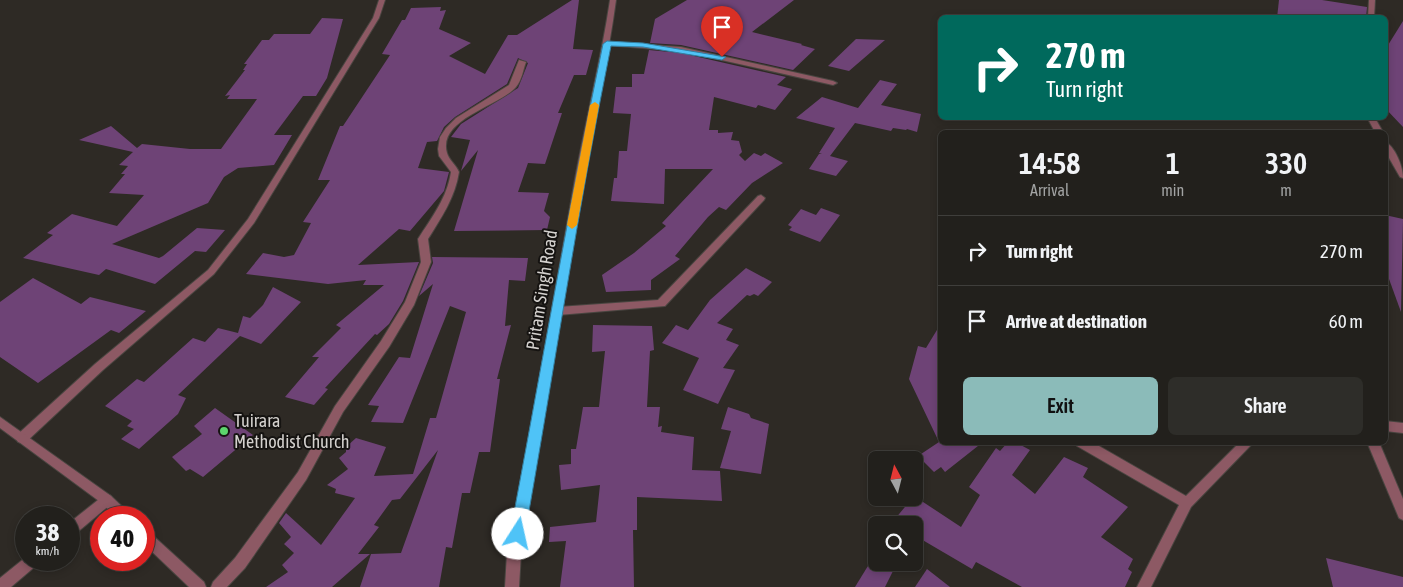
<!DOCTYPE html>
<html lang="en">
<head>
<meta charset="utf-8">
<style>
	:root { --surface:#22201c; --page:#2e2d29; --text:#f1f3f6; --muted:#a2a3a3; --line:#3f3e3b; --accent:#8bbbb9 }
	body { margin:0; font-family:"Asap Condensed",sans-serif; background:var(--page); color:var(--text); height:100vh; display:flex; flex-direction:column; font-size:19px; white-space:nowrap }
	* { box-sizing:border-box; margin:0 }
	p { font-size:16px; color:var(--muted) }
	.icon { flex:none; width:28px; height:28px; fill:none; stroke:currentColor; stroke-width:2; stroke-linecap:round; stroke-linejoin:round }
	.map { position:relative; flex:1; overflow:hidden }
	.drawer { position:absolute; left:938px; top:130px; width:450px; height:315px; display:flex; flex-direction:column; background:var(--surface); border-radius:8px; box-shadow:0 2px 8px #0003,0 0 0 1px var(--line) }
	.drawer>* { flex:none }
	.hud { position:absolute; left:938px; top:15px; width:450px; height:105px; border-radius:8px; box-shadow:0 2px 8px #0003,0 0 0 1px var(--line); background:#00695c; color:#fff; overflow:hidden }
	.needle { width:32px; rotate:353deg }
	.tools { position:absolute; left:868px; top:451px; display:grid; gap:10px }
	.tools a { display:grid; place-items:center; width:55px; height:55px; border-radius:8px; background:var(--surface); box-shadow:0 2px 8px #0003,0 0 0 1px var(--line); font-size:25px }
	.speed { position:absolute; left:15px; top:506px; display:flex; gap:10px; font-size:25px; font-weight:700; text-align:center }
	.speed>* { display:grid; place-content:center; width:65px; height:65px; border-radius:50%; background:var(--surface); box-shadow:0 2px 8px #0003,0 0 0 1px var(--line); line-height:1 }
	.speed small { font-size:12px; font-weight:400 }
	.speed .limit { border:8px solid #d22; background:#fff; color:#111 }
	.pin { position:absolute; display:grid; place-items:center; width:42px; height:42px; color:#fff; margin:-51px -21px; border-radius:50% 50% 50% 0; rotate:-45deg; box-shadow:0 0 5px #0007 }
	.pin .icon { rotate:45deg }
	.me { position:absolute; width:55px; margin:-28px; rotate:10deg; stroke-linejoin:round; filter:drop-shadow(0 0 4px #0008) }
	.turn { display:flex; align-items:center; gap:18px; height:105px; padding:0 25px; font-size:22px }
	.turn .icon { width:65px; height:65px; stroke-width:2.5 }
	.turn b { display:block; font-size:35px; line-height:42px }
	.eta { display:flex; justify-content:space-evenly; align-items:center; height:85px; text-align:center }
	.eta b { font-size:30px; font-weight:600; line-height:35px }
	.button { display:flex; gap:10px; margin-top:auto; padding:10px 25px }
	.button a { flex:1; height:58px; border-radius:8px; background:var(--accent); color:#111; font-size:20px; font-weight:600; line-height:58px; text-align:center }
	.button a+a { background:var(--page); color:var(--text) }
	ul { padding:0; list-style:none }
	li { display:flex; align-items:center; gap:15px; height:70px; padding:0 25px; border-top:1px solid var(--line) }
	li div { flex:1 }
	li b { display:block; font-size:19px }
	li em { font-style:normal }
	.map>svg:first-child { display:block }
</style>
</head>
<body>
<div class="map">
<svg width="1403" height="587" viewBox="0 0 1403 587">
	<rect width="100%" height="100%" fill="#2e2a25"/>
	<!-- building -->
	<g fill="#6e4376">
		<polygon points="572,0 579,0 573,49 593,50 586,75 574,75 558,113 562,113 545,164 528,163 518,192 549,193 544,211 550,217 547,230 454,231 478,150 461,171 470,140 451,137 461,124 518,88 528,63 518,58 507,84 455,117 444,127 437,141 427,142 418,168 449,172 444,191 410,231 399,229 358,265 419,262 403,301 389,324 377,335 375,334 325,388 328,389 314,405 285,397 319,357 312,357 341,328 336,325 384,285 363,285 366,280 328,284 246,274 263,253 284,257 294,255 311,223 303,222 330,180 318,180 340,126 343,126 390,55 382,54 402,20 405,20 411,8 441,7 440,11 446,10 439,29 471,43 449,56 485,74 508,35 517,35"/>
		<polygon points="687,0 794,0 752,32 802,44 801,45 815,49 793,70 681,45 650,43 655,19"/>
		<polygon points="1279,0 1322,0 1367,7 1366,18 1277,18"/>
		<polygon points="322,18 343,19 327,78 316,96 303,96 274,135 292,135 274,165 238,168 224,177 208,203 112,244 159,258 163,256 197,228 225,230 206,252 195,251 155,284 106,269 99,275 23,258 53,235 47,233 72,214 117,226 144,195 109,193 125,174 121,174 128,166 119,165 133,152 79,140 111,126 137,148 142,144 190,149 221,149 257,99 227,99 230,95 225,96 245,70 243,70 247,64 244,64 262,40 269,40 274,34 310,34"/>
		<polygon points="1403,21 1403,127 1385,108 1385,50"/>
		<polygon points="856,39 885,40 849,71 828,66"/>
		<polygon points="649,50 681,53 786,77 777,85 792,89 775,110 758,105 756,108 714,97 709,130 718,130 718,133 733,132 731,140 739,141 742,152 739,155 745,161 754,153 761,156 765,153 783,163 752,183 726,210 719,207 708,217 675,256 680,259 651,280 651,290 606,292 602,275 634,253 666,226 662,223 713,169 665,169 664,204 611,201 614,178 617,178 619,151 627,151 631,114 613,113 616,87 632,87 632,74 644,74"/>
		<polygon points="880,80 897,84 881,105 921,114 917,132 907,129 906,130 893,128 891,131 855,123 830,156 848,161 836,176 809,169 819,154 822,154 819,153 835,128 796,118 822,97 858,108"/>
		<polygon points="821,208 840,215 820,242 789,230 792,227 788,225 801,209 816,215"/>
		<polygon points="1385,215 1403,219 1401,312 1385,268"/>
		<polygon points="432,257 528,258 525,281 509,280 505,326 511,325 497,379 500,379 490,452 479,452 470,493 462,493 452,548 446,547 439,587 360,587 371,554 401,553 438,450 400,499 392,500 374,525 379,527 358,554 370,554 332,587 266,587 288,572 282,565 294,553 284,544 291,537 279,523 286,513 321,545 355,498 335,493 336,489 327,485 348,469 339,458 346,452 346,447 356,438 386,447 374,476 413,474 430,418 436,418 466,312 450,306 403,423 371,422 379,406 368,405 399,357 410,358 433,284 419,296 433,263"/>
		<polygon points="746,268 772,282 758,296 754,294 750,296 747,295 717,323 733,329 726,340 739,345 723,368 735,370 718,404 683,390 699,358 662,343 676,325 688,330 710,300"/>
		<polygon points="33,278 81,304 90,297 146,311 119,333 111,330 38,383 0,357 0,302"/>
		<polygon points="273,287 301,302 261,344 240,336 178,395 186,398 178,414 139,449 121,439 134,429 127,426 132,421 105,406 137,379 144,382 193,338 205,342 218,328 238,333 243,316 250,318 263,305"/>
		<polygon points="593,325 652,326 654,350 650,351 647,407 660,407 658,427 662,426 661,432 694,437 692,470 720,471 722,501 637,497 637,530 633,530 634,587 560,587 566,541 549,542 550,527 596,522 600,485 561,490 559,465 571,464 571,449 576,449 583,407 599,407 605,351 592,352"/>
		<polygon points="940,325 940,442 983,442 945,472 941,467 934,472 918,456 939,442 909,379 918,346 926,348"/>
		<polygon points="728,407 749,414 751,418 769,424 761,474 720,468 731,431 721,429"/>
		<polygon points="215,408 253,435 203,477 190,469 186,471 172,457 202,434 194,426"/>
		<polygon points="1008,442 1015,442 1030,450 1012,475 1035,494 1064,457 1088,468 1083,477 1128,507 1101,537 1133,559 1128,569 1132,572 1125,587 1022,587 976,562 972,569 914,535 914,525 890,525 914,496 961,527 980,495 969,487 996,448 1000,451"/>
		<polygon points="1326,558 1403,577 1403,587 1333,587"/>
		<polygon points="871,561 894,569 885,587 855,587"/>
		<polygon points="927,569 950,587 915,587"/>
	</g>
	<g fill="none" stroke-linecap="round" stroke-linejoin="round">
		<defs>
			<g id="service">
				<path d="M519,60L526,62C523,70 522,80 516,87C500,106 437,119 447,153C449,160 456,165 459,172C455,198 441,218 428,239L431,262L414,305L389,347L343,412L306,480L245,568L227,587H211L213,582L235,558L298,472L335,406L381,341L405,302L421,262L418,239C432,217 447,198 451,172L439,156L438,149L440,137L446,128L456,118L509,85Z"/>
				<polygon points="1369,118 1375,118 1383,132 1375,132 1368,119"/>
				<path d="M1385,142C1395,146 1403,167 1403,178L1400,177L1385,151Z"/>
				<polygon points="1367,442 1379,442 1403,499 1403,520 1399,518"/>
			</g>
			<g id="minor">
				<polygon points="379,0 385,0 379,18 254,223 214,274 103,370 26,442 22,443 18,442 16,438 18,434 95,364 208,270 248,219 373,18"/>
				<polygon points="1369,0 1375,0 1374,18 1368,18"/>
				<polygon points="607,42 681,47 833,81 837,83 833,85 681,51 605,45 604,44"/>
				<polygon points="761,195 765,198 764,200 665,306 558,315 554,314 553,311 554,308 558,307 658,300 758,196"/>
				<polygon points="1385,421 1403,423 1403,433 1385,431"/>
				<polygon points="1075,442 1092,442 1186,496 1240,442 1254,442 1191,507 1151,587 1137,587 1179,505 1077,446"/>
				<polygon points="107,494 111,496 113,500 111,504 74,535 69,537 69,523 103,496"/>
				<polygon points="26,557 26,560 40,560 38,564 11,587 0,587 0,578"/>
			</g>
			<g id="tertiary">
				<path d="M610,0H616C608,60 594,119 584,179C563,304 542,428 521,553L519,587H505L507,553C531,428 553,304 575,179C586,119 601,60 610,0Z"/>
				<polygon points="0,417 111,496 130,514 131,518 116,518 103,504 0,428"/>
				<polygon points="144,530 149,532 204,582 206,587 189,587 144,544"/>
			</g>
		</defs>
		<!-- service casing -->
		<use href="#service" stroke="#494540" stroke-width="2"/>
		<!-- minor casing -->
		<use href="#minor" stroke="#494540" stroke-width="2"/>
		<!-- tertiary casing -->
		<use href="#tertiary" stroke="#494540" stroke-width="2"/>
		<!-- service -->
		<use href="#service" fill="#8d5964" fill-rule="evenodd"/>
		<!-- minor -->
		<use href="#minor" fill="#8d5964" fill-rule="evenodd"/>
		<!-- tertiary -->
		<use href="#tertiary" fill="#8d5964" fill-rule="evenodd"/>
	</g>
	<!-- route -->
	<path fill="#4fc3f7" stroke="#337fa1" d="M607,41L643,43L726,57L722,60L643,47L611,46C578,208 554,371 525,534L523,539L518,541L512,539L510,534C541,370 569,206 603,44Z"/>
	<!-- slow -->
	<polygon fill="#f59e0b" points="595,102 599,105 577,225 572,229 567,225 590,105"/>
	<!-- markers -->
	<circle fill="#5dd56d" stroke="#151311" stroke-width="2" cx="224" cy="431" r="5"/>
	<g text-anchor="middle" stroke-width="4" stroke-linejoin="round" paint-order="stroke">
		<!-- street labels -->
		<g font-size="18" fill="#d4d1ce" stroke="#151311">
			<text transform="translate(542 290) rotate(-81)" y="6">Pritam Singh Road</text>
		</g>
		<!-- poi labels -->
		<g font-size="18" fill="#d4d1ce" stroke="#151311" text-anchor="start">
			<text x="234" y="427">Tuirara<tspan x="234" dy="21">Methodist Church</tspan></text>
		</g>
	</g>
</svg>
<div class="tools">
<a><svg class="needle" viewBox="-14 -14 28 28"><path d="M0-13l5 13h-10z" fill="#e53935"/><path d="M0 13l5-13h-10z" fill="#a2a3a3"/></svg></a>
<a><svg class="icon" aria-label="search" viewBox="0 0 24 24"><circle cx="10" cy="10" r="6"/><path d="M15 15l6 6"/></svg></a>
</div>
<div class="speed"><div>38<small>km/h</small></div><div class="limit">40</div></div>
<div class="pin" style="left:722px;top:57px;background:#d93025"><svg class="icon" aria-label="arrive" viewBox="0 0 24 24"><path d="M6 21V4h12l-3 4 3 4H6"/></svg></div>
<svg class="me" style="left:518px;top:534px" viewBox="-20 -20 40 40"><circle r="19" fill="#fff"/><path d="M0-13L10 11 0 6-10 11z" fill="#4fc3f7"/></svg>
<div class="hud">
<div class="turn"><svg class="icon" aria-label="right" viewBox="0 0 24 24"><path d="M7 20v-9h11M14 6l5 5-5 5"/></svg><div><b>270 m</b>Turn right</div></div>
</div>
<section class="drawer">
<div class="eta">
<div><b>14:58</b><p>Arrival</p></div>
<div><b>1</b><p>min</p></div>
<div><b>330</b><p>m</p></div>
</div>
<ul>
<li><svg class="icon" aria-label="right" viewBox="0 0 24 24"><path d="M7 20v-9h11M14 6l5 5-5 5"/></svg><div><b>Turn right</b></div><em>270 m</em></li>
<li><svg class="icon" aria-label="arrive" viewBox="0 0 24 24"><path d="M6 21V4h12l-3 4 3 4H6"/></svg><div><b>Arrive at destination</b></div><em>60 m</em></li>
</ul>
<div class="button"><a>Exit</a><a>Share</a></div>
</section>
</div>
</body>
</html>
